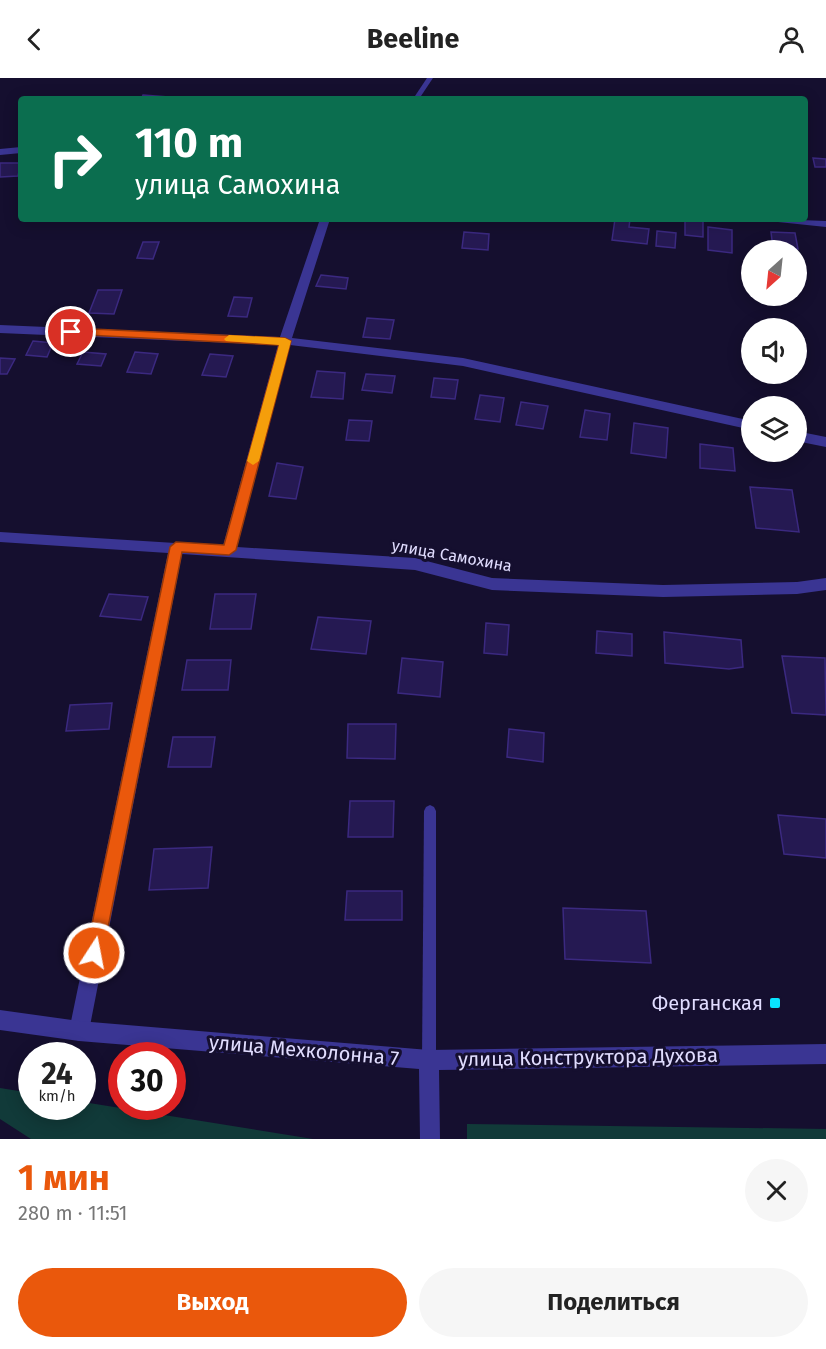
<!DOCTYPE html>
<html lang="ru">
<head>
<meta charset="utf-8">
<style>
	:root { --surface:#fff; --page:#f6f6f6; --text:#222; --muted:#767676; --accent:#ea580c }
	body { margin:0; font-family:"Fira Sans",sans-serif; background:var(--page); color:var(--text); height:100vh; display:flex; flex-direction:column; font-size:22px; white-space:nowrap }
	* { box-sizing:border-box; margin:0 }
	p { font-size:20px; color:var(--muted) }
	.icon { flex:none; width:33px; height:33px; fill:none; stroke:currentColor; stroke-width:2; stroke-linecap:round; stroke-linejoin:round }
	.map { position:relative; height:1061px; overflow:hidden }
	.sheet { display:flex; flex-direction:column; background:var(--surface); flex:1 }
	.sheet>* { flex:none }
	.guide { position:absolute; left:18px; top:18px; width:790px; height:126px; border-radius:6px; box-shadow:0 3px 15px #0003; background:#0b6e4f; color:#fff; overflow:hidden }
	.needle { width:39px; rotate:207deg }
	.tools { position:absolute; left:741px; top:162px; display:grid; gap:12px }
	.tools a { display:grid; place-items:center; width:66px; height:66px; border-radius:50%; background:var(--surface); box-shadow:0 3px 15px #0003; font-size:30px }
	.speed { position:absolute; left:18px; top:964px; display:flex; gap:12px; font-size:30px; font-weight:700; text-align:center }
	.speed>* { display:grid; place-content:center; width:78px; height:78px; border-radius:50%; background:var(--surface); box-shadow:0 3px 15px #0003; line-height:1 }
	.speed small { font-size:15px; font-weight:400 }
	.speed .limit { border:9px solid #d22; background:#fff; color:#111 }
	.pin { position:absolute; display:grid; place-items:center; width:51px; height:51px; color:#fff; margin:-26px; border:3px solid #fff; border-radius:50%; box-shadow:0 2px 6px #0007 }
	.me { position:absolute; width:66px; margin:-33px; rotate:11deg; stroke-linejoin:round; filter:drop-shadow(0 0 4px #0008) }
	.turn { display:flex; align-items:center; gap:21px; height:126px; padding:0 18px; font-size:27px }
	.turn .icon { width:78px; height:78px; stroke-width:2.5 }
	.turn b { display:block; font-size:42px; line-height:51px }
	.round { display:grid; place-items:center; flex:none; width:63px; height:63px; border-radius:32px; background:var(--page) }
	.headline { display:flex; align-items:center; justify-content:space-between; height:102px; padding:0 18px }
	h1 { font-size:36px; font-weight:700; line-height:45px; color:var(--accent) }
	.action { display:flex; gap:12px; margin-top:auto; padding:12px 18px }
	.action a { flex:1; height:69px; border-radius:36px; background:var(--accent); color:#fff; font-size:24px; font-weight:700; line-height:69px; text-align:center }
	.action a+a { background:var(--page); color:var(--text) }
	header { display:flex; justify-content:space-between; align-items:center; height:78px; padding:0 18px; background:var(--surface); font-size:27px; font-weight:700 }
	.map>svg:first-child { display:block }
</style>
</head>
<body>
<header><svg class="icon" aria-label="back" viewBox="0 0 24 24"><path d="M15 5l-7 7 7 7"/></svg>Beeline<svg class="icon" aria-label="person" viewBox="0 0 24 24"><circle cx="12" cy="8" r="4"/><path d="M4 21q1-7 8-7t8 7"/></svg></header>
<div class="map">
<svg width="826" height="1061" viewBox="0 0 826 1061">
	<rect width="100%" height="100%" fill="#150f2f"/>
	<!-- green -->
	<g fill="#113a39">
		<polygon points="0,1010 31,1015 32,1029 82,1029 83,1024 313,1061 31,1061 0,1041"/>
		<polygon points="467,1046 826,1051 826,1061 467,1061"/>
	</g>
	<!-- building -->
	<g fill="#251952" stroke="#3b2980" stroke-width="1.5">
		<polygon points="143,17 168,19 167,21 141,21"/>
		<polygon points="813,80 826,81 826,89 815,89"/>
		<polygon points="0,85 21,85 18,98 0,99"/>
		<polygon points="615,141 630,141 629,149 649,151 647,166 612,162"/>
		<polygon points="685,142 703,143 703,159 685,157"/>
		<polygon points="708,149 732,152 732,175 708,172"/>
		<polygon points="657,153 676,155 675,170 656,168"/>
		<polygon points="464,154 489,156 488,172 462,170"/>
		<polygon points="771,154 795,155 798,171 773,170"/>
		<polygon points="143,164 159,164 153,181 137,180"/>
		<polygon points="321,197 348,200 346,211 316,208"/>
		<polygon points="98,212 122,212 114,236 89,235"/>
		<polygon points="234,219 252,220 247,239 228,238"/>
		<polygon points="367,240 394,242 390,261 363,259"/>
		<polygon points="33,263 53,265 47,279 26,277"/>
		<polygon points="83,274 106,276 101,288 77,286"/>
		<polygon points="135,274 158,276 151,296 127,294"/>
		<polygon points="210,276 233,278 226,299 202,297"/>
		<polygon points="0,280 15,281 7,296 0,296"/>
		<polygon points="317,293 345,295 343,321 311,319"/>
		<polygon points="366,296 395,298 392,315 362,312"/>
		<polygon points="434,300 458,302 455,321 431,319"/>
		<polygon points="480,317 504,320 500,344 475,341"/>
		<polygon points="521,324 548,328 543,351 516,347"/>
		<polygon points="585,332 610,336 607,362 580,359"/>
		<polygon points="349,342 372,343 369,363 346,362"/>
		<polygon points="634,345 668,350 666,380 631,375"/>
		<polygon points="700,366 733,370 735,393 700,390"/>
		<polygon points="277,385 303,389 296,421 269,418"/>
		<polygon points="750,409 792,412 799,454 756,450"/>
		<polygon points="109,516 148,519 141,542 100,538"/>
		<polygon points="215,516 256,516 251,551 210,551"/>
		<polygon points="318,539 371,543 366,576 311,571"/>
		<polygon points="486,545 509,547 507,577 484,575"/>
		<polygon points="597,553 632,556 632,578 596,575"/>
		<polygon points="664,554 741,562 743,589 729,591 665,585"/>
		<polygon points="782,578 825,580 826,637 792,635"/>
		<polygon points="402,580 443,584 440,619 398,615"/>
		<polygon points="187,582 231,582 228,612 182,612"/>
		<polygon points="112,625 109,651 66,653 70,627"/>
		<polygon points="348,646 396,646 395,681 347,680"/>
		<polygon points="509,651 544,655 543,684 507,679"/>
		<polygon points="173,659 215,659 211,689 168,689"/>
		<polygon points="350,723 394,723 393,759 348,759"/>
		<polygon points="778,737 826,741 826,780 784,776"/>
		<polygon points="212,769 208,810 149,812 154,771"/>
		<polygon points="347,813 402,813 402,842 345,842"/>
		<polygon points="563,830 646,833 651,885 565,881"/>
	</g>
	<g fill="none" stroke-linecap="round" stroke-linejoin="round">
		<!-- service -->
		<g fill="#3a3593" fill-rule="evenodd">
			<polygon points="427,0 433,0 419,21 413,21"/>
			<polygon points="430,727 434,729 436,733 436,982 434,987 429,989 424,987 422,982 424,733 426,729"/>
		</g>
		<!-- minor -->
		<g fill="#3a3593" fill-rule="evenodd">
			<polygon points="21,69 21,75 0,77 0,71"/>
			<polygon points="320,141 330,141 292,260 463,280 752,343 752,352 463,288 290,267 237,469 415,480 492,500 663,507 797,504 826,500 826,512 797,516 663,519 492,512 415,492 182,476 89,953 86,960 79,963 72,960 69,953 168,475 0,464 0,454 223,468 278,267 0,255 0,247 280,259"/>
			<polygon points="773,141 826,143 826,149 778,144"/>
			<polygon points="796,353 826,359 826,369 796,363"/>
		</g>
		<!-- tertiary -->
		<polygon fill="#3a3593" fill-rule="evenodd" points="0,932 79,943 429,972 826,966 826,986 439,992 440,1061 420,1061 419,991 79,963 0,952"/>
	</g>
	<!-- route -->
	<polygon fill="#ea580c" stroke="#983908" stroke-width="1.5" points="71,250 285,260 291,263 236,472 229,477 182,474 103,875 101,881 94,884 88,881 86,875 170,469 176,464 224,467 279,267 67,256 67,251"/>
	<!-- slow -->
	<polygon fill="#f59e0b" points="229,257 285,260 291,263 259,383 253,387 247,383 279,267 226,263 224,261"/>
	<!-- markers -->
	<rect fill="#09e4ff" stroke="#150f2f" stroke-width="2" x="769" y="919" width="12" height="12" rx="3"/>
	<g text-anchor="middle" stroke-width="6" stroke-linejoin="round" paint-order="stroke">
		<!-- street labels -->
		<g font-size="16" fill="#e1ddff" stroke="#150f2f">
			<text transform="translate(452 477) rotate(10)" y="6">улица Самохина</text>
		</g>
		<!-- near-poi labels -->
		<g font-size="20" fill="#e1ddff" stroke="#150f2f" text-anchor="end">
			<text x="763" y="932">Ферганская</text>
		</g>
		<!-- near-street labels -->
		<g font-size="20" fill="#e1ddff" stroke="#150f2f">
			<text transform="translate(304 972) rotate(5)" y="7">улица Мехколонна 7</text>
			<text transform="translate(588 979) rotate(-1)" y="7">улица Конструктора Духова</text>
		</g>
	</g>
</svg>
<div class="tools">
<a><svg class="needle" viewBox="-14 -14 28 28"><path d="M0-13l5 13h-10z" fill="#e53935"/><path d="M0 13l5-13h-10z" fill="#767676"/></svg></a>
<a><svg class="icon" aria-label="sound" viewBox="0 0 24 24"><path d="M4 9h4l5-4v14l-5-4H4zM17 9q2 3 0 6"/></svg></a>
<a><svg class="icon" aria-label="layers" viewBox="0 0 24 24"><path d="M12 4l9 5-9 5-9-5zM3 14l9 5 9-5"/></svg></a>
</div>
<div class="speed"><div>24<small>km/h</small></div><div class="limit">30</div></div>
<div class="pin" style="left:71px;top:254px;background:#d93025"><svg class="icon" aria-label="arrive" viewBox="0 0 24 24"><path d="M6 21V4h12l-3 4 3 4H6"/></svg></div>
<svg class="me" style="left:94px;top:875px" viewBox="-20 -20 40 40"><circle r="17" fill="#ea580c" stroke="#fff" stroke-width="3"/><path d="M0-11L8 9 0 5-8 9z" fill="#fff"/></svg>
<div class="guide">
<div class="turn"><svg class="icon" aria-label="right" viewBox="0 0 24 24"><path d="M7 20v-9h11M14 6l5 5-5 5"/></svg><div><b>110 m</b>улица Самохина</div></div>
</div>
</div>
<section class="sheet">
<div class="headline"><div><h1>1 мин</h1><p>280 m · 11:51</p></div><a class="round"><svg class="icon" aria-label="close" viewBox="0 0 24 24"><path d="M6 6l12 12M18 6L6 18"/></svg></a></div>
<div class="action"><a>Выход</a><a>Поделиться</a></div>
</section>
</body>
</html>
